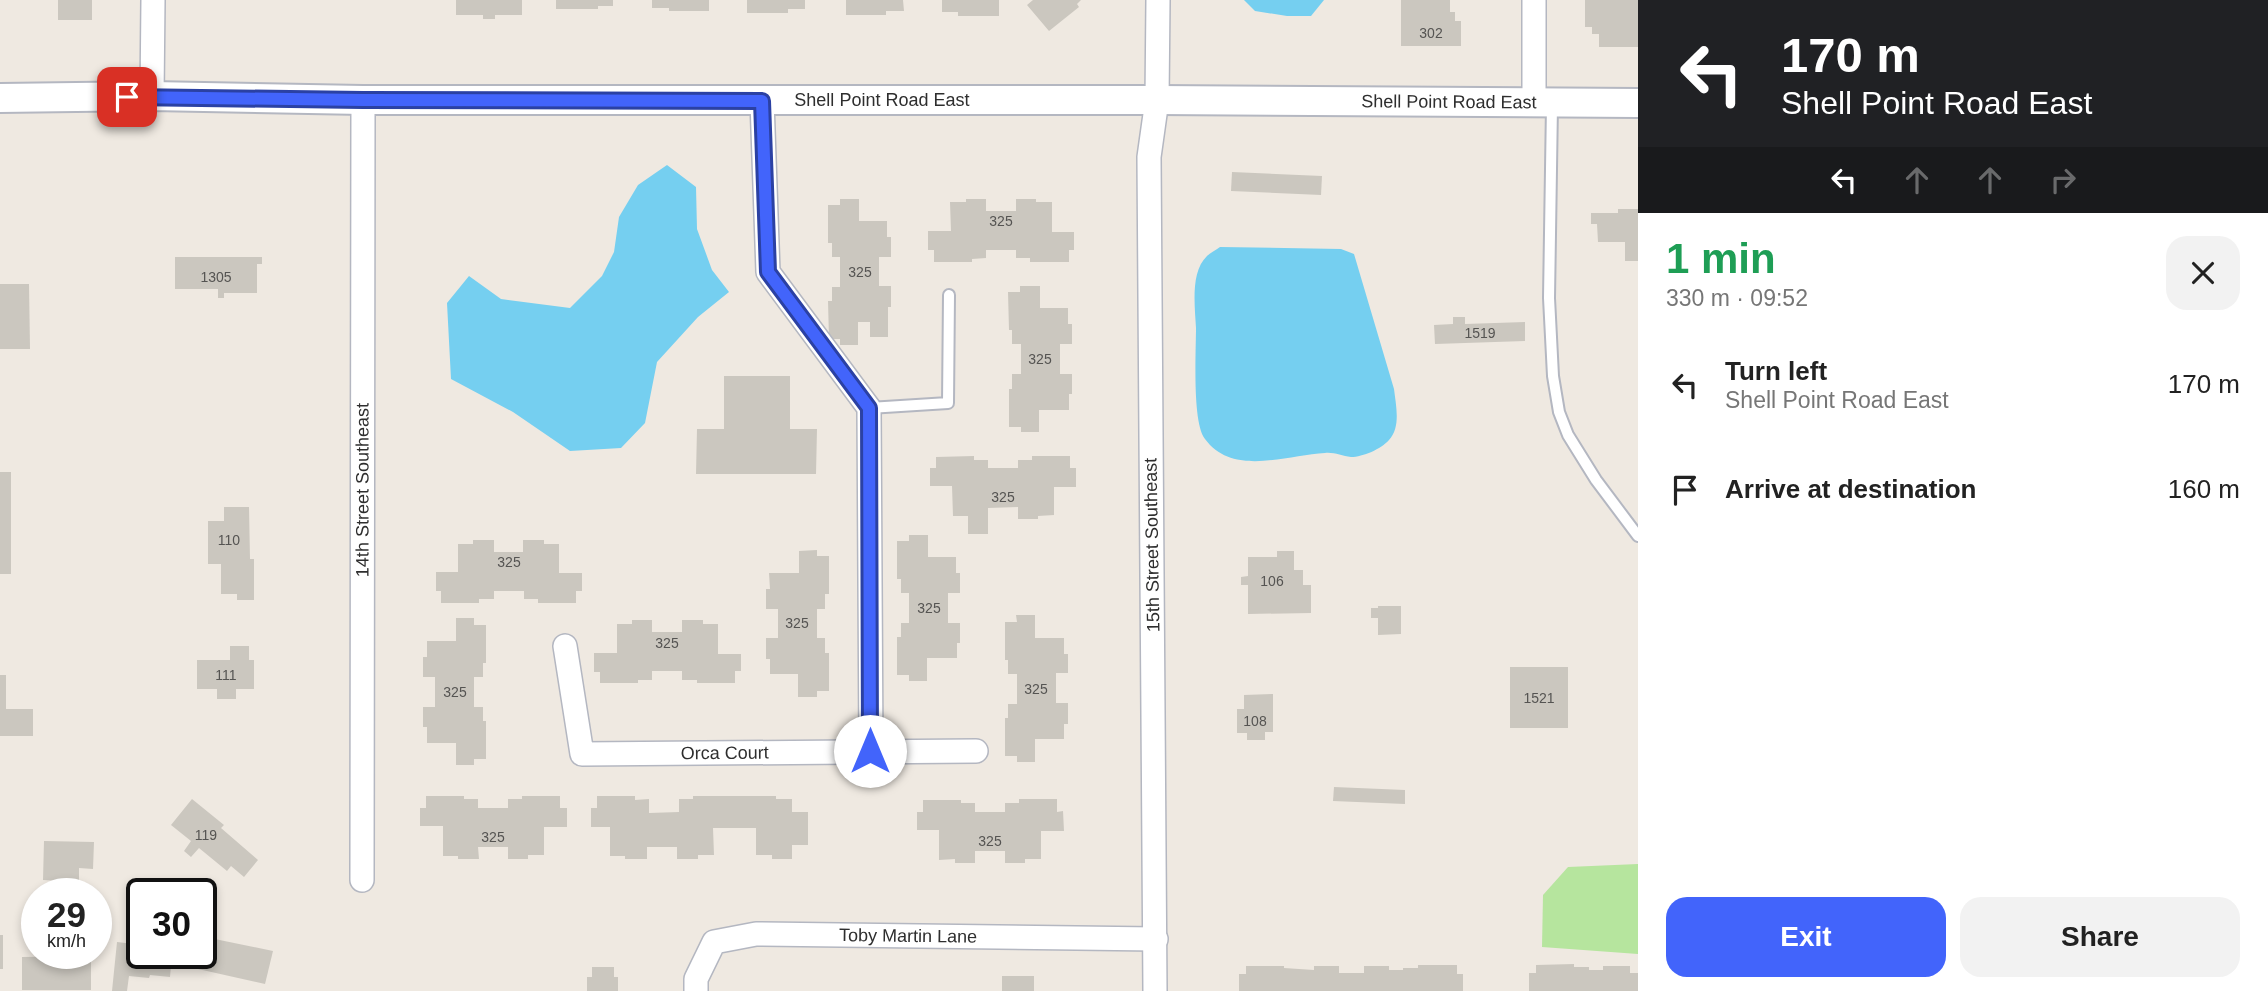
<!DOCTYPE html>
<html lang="en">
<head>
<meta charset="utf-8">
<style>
	:root { --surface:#fff; --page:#f2f2f2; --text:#222; --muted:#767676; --accent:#4264fb }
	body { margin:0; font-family:Arial,sans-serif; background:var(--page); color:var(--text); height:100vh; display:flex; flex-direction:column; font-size:26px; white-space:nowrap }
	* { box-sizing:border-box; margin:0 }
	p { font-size:23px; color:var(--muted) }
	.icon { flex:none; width:38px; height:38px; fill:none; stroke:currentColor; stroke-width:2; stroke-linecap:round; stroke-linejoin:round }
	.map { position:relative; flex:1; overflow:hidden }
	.sheet { display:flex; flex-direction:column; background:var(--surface); width:630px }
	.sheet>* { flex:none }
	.guide { background:#202124; color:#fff; overflow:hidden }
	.speed { position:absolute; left:21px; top:878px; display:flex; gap:14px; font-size:35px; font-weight:700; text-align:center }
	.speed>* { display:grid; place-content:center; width:91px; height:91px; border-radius:50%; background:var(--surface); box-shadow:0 4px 10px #0003; line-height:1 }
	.speed small { font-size:18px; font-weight:400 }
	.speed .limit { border:4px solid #111; border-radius:10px; background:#fff; color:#111 }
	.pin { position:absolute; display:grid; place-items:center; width:60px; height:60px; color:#fff; margin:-30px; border-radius:14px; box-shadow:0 4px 10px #0006 }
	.me { position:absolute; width:77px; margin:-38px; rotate:0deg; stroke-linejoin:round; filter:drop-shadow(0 0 5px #0008) }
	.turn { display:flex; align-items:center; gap:24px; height:147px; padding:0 28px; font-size:32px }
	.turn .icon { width:91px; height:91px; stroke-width:2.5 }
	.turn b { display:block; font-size:49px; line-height:60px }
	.lanes { display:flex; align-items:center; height:66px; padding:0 28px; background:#0003; justify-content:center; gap:35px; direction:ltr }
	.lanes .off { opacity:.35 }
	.round { display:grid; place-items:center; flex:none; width:74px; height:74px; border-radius:21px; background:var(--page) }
	.summary { display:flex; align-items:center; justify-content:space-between; height:119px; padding:0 28px }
	h1 { font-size:42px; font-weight:800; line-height:52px; color:#1e9e55 }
	.primary-button { display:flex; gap:14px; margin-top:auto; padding:14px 28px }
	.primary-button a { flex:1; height:80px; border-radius:21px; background:var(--accent); color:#fff; font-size:28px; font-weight:800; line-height:80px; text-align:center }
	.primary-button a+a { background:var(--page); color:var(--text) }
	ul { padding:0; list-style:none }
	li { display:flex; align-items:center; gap:21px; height:105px; padding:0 28px }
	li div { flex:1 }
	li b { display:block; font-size:26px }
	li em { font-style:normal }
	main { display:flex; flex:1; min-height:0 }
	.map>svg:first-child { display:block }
</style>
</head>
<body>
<main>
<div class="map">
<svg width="1638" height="991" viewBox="0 0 1638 991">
	<rect width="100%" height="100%" fill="#efe9e1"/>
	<!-- green -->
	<polygon fill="#b6e59e" points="1638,864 1638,954 1542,947 1543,895 1568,867"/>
	<!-- water -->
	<g fill="#75cff0">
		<polygon points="1244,0 1324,0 1311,16 1287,16 1255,11"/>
		<polygon points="667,165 696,187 697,229 712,270 729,292 698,317 657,362 645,423 621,448 570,451 513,412 451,379 447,303 469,276 501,299 570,308 602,276 614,252 619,217 638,185"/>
		<path d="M1220,247L1341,249L1354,254L1394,389C1396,406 1401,427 1389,440C1381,449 1363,457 1351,457C1342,456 1334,452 1325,453C1286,455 1233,477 1205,439C1192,423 1196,351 1196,328C1195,307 1190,272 1207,256C1210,253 1216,250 1220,247Z"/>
	</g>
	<!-- building -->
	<g fill="#cbc7bf">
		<rect x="58" y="0" width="34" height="20"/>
		<polygon points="456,0 522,0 522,15 495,15 495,19 483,19 483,15 456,15"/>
		<polygon points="556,0 613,0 613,6 598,6 598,9 556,9"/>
		<polygon points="652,0 709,0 709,11 669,11 669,8 652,8"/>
		<polygon points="747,0 805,0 805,9 788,9 788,13 747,13"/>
		<polygon points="846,0 903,0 904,11 886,11 886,15 846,15"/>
		<polygon points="942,0 999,0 999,16 958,16 958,12 942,12"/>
		<polygon points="1033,0 1081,0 1077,4 1079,7 1049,31 1027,5"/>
		<polygon points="1401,0 1450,0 1450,12 1455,12 1455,21 1461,21 1461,46 1401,46"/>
		<polygon points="1585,0 1638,0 1638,47 1599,47 1599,34 1592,34 1592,27 1585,27"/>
		<polygon points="1232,172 1322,176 1321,195 1231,191"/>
		<polygon points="840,199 859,199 859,221 887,221 887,237 891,237 891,257 879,257 879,286 891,286 891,307 888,307 888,337 870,337 870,322 858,322 858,345 840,345 840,339 829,339 828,301 832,301 832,287 840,287 840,257 832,257 832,243 828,243 828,205 840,205"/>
		<polygon points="966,199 986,199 986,211 1016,211 1016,199 1036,199 1036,202 1052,202 1052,232 1074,232 1074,250 1069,250 1069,262 1030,262 1030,258 1016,258 1016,250 986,250 986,258 972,259 972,262 934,262 934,250 928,250 928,231 951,231 950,202 966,202"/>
		<polygon points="1618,209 1638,209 1638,261 1625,261 1625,242 1598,242 1597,224 1591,224 1591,213 1618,213"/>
		<polygon points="175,257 262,257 262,264 257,264 257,293 224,293 224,298 218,298 218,289 175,289"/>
		<polygon points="0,284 29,284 30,349 0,349"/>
		<polygon points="1020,286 1040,286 1040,308 1068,308 1068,324 1072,324 1072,344 1060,344 1060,374 1072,374 1072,394 1069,394 1069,410 1039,410 1039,432 1021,432 1021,427 1009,427 1009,389 1012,389 1012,374 1021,374 1021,344 1012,344 1012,330 1009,330 1008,292 1020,292"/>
		<polygon points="1453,317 1465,317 1465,324 1525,322 1525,341 1435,344 1434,325 1453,324"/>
		<polygon points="724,376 790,376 790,429 817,429 816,474 696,474 697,429 724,429"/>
		<polygon points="974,456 974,460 988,460 988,468 1018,468 1018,460 1032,460 1032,456 1070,456 1070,468 1076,468 1076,487 1054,487 1054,515 1038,516 1038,519 1018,519 1018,507 988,508 988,534 968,534 968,516 953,516 952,486 930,486 930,468 936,468 936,457"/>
		<rect x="0" y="472" width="11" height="102"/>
		<polygon points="224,507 249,507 250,559 254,559 254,600 237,600 237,594 221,594 221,564 208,564 208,521 224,521"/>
		<polygon points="909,535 928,535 928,557 956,557 956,573 960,573 960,593 948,593 948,623 960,623 960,643 957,643 957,658 927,658 927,681 909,681 909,675 897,675 897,637 901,637 901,623 909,623 909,593 901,593 901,579 897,579 897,541 909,541"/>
		<polygon points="473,540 494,540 494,552 523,552 523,540 544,540 544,544 559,544 559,573 582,573 582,591 576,591 576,603 538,603 538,599 524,599 524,591 494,591 494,599 479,599 479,603 441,603 441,591 436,591 436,572 458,572 458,544 473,544"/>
		<polygon points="817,550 817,556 829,556 829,594 825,594 825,609 817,609 817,638 825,638 825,653 829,653 829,691 817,691 817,697 798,697 798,674 770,674 770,659 766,659 766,638 778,638 778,609 766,609 766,589 770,589 769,573 799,573 799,551"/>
		<polygon points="1277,551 1294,551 1294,570 1303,570 1303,585 1311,585 1311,613 1248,614 1248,585 1241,585 1241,577 1248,576 1248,557 1277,557"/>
		<polygon points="1378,606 1401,606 1401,634 1378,635 1378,618 1371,618 1371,608 1378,608"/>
		<polygon points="1016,615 1035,615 1035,638 1064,638 1064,654 1068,654 1068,673 1056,673 1056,703 1068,703 1068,724 1064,724 1064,739 1035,739 1035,762 1017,762 1017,756 1005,756 1005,718 1008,718 1008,704 1017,704 1017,674 1008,674 1008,660 1005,660 1005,622 1017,622"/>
		<polygon points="456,618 474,618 474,625 486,625 486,663 483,663 483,677 474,677 474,707 483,707 483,721 486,721 486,759 474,759 474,765 456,765 456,743 427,743 427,727 423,727 423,707 435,707 435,677 423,677 423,657 427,657 427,641 456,641"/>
		<polygon points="632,620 652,620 652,632 682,632 682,620 703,620 703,624 718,624 718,654 741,654 741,671 735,671 735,683 697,683 697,680 682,680 682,671 652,671 652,680 638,680 638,683 600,683 600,672 594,672 594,653 617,653 617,624 632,624"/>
		<polygon points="230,646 249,646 249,660 254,660 254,689 236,689 236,699 217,699 217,689 197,689 197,660 230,660"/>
		<rect x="1510" y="667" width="58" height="61"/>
		<polygon points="0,675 6,675 6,709 33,709 33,736 0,736"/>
		<polygon points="1273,694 1273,732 1265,732 1265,740 1247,740 1247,733 1237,733 1237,709 1244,709 1244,695"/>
		<polygon points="1334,787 1405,790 1405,804 1333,801"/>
		<polygon points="426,796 464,796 464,799 478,799 478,808 508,808 508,799 522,799 522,796 560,796 560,808 567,808 567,827 544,827 544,855 528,855 528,859 508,859 508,847 478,847 479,859 458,859 458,856 443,856 443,826 420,826 420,808 426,808"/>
		<polygon points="597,796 635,796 635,800 649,799 649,813 679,812 679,799 693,799 693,796 776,796 776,799 792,799 792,812 808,812 808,845 792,845 792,859 772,859 772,855 756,855 756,828 713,828 714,855 698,855 698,859 677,859 677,847 647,847 647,859 625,859 625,856 610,856 610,827 591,827 591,808 597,808"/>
		<polygon points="192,799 224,825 221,828 258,860 244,877 231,866 227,871 199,848 191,857 184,851 191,841 171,825"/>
		<polygon points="1019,799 1057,799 1057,812 1063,811 1064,831 1041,831 1041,859 1025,859 1025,863 1005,863 1005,851 975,851 975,863 955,863 955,859 939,860 939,830 917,830 917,812 923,812 923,800 961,800 961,803 975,803 975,812 1005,812 1005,803 1019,803"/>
		<polygon points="44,841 94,842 93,869 79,868 79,882 43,880"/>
		<rect x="0" y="935" width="3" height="34"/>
		<polygon points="205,937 273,951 265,984 198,969"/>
		<polygon points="117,942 142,945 142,954 172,954 170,977 150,975 149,978 129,976 127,991 112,991"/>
		<polygon points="91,956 91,990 22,990 22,957"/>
		<polygon points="1574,964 1574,967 1589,967 1589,970 1603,970 1603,966 1630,966 1630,973 1638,973 1638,991 1529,991 1529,973 1536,973 1536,965"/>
		<polygon points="1418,965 1457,965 1457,974 1463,974 1463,991 1239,991 1239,974 1246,974 1246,966 1284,966 1284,968 1314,970 1314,966 1339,966 1339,973 1364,973 1364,966 1389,966 1389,970 1403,970 1403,968 1418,968"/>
		<polygon points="592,967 614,967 614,977 618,977 618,991 587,991 587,977 592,977"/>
		<rect x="1002" y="976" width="32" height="15"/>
	</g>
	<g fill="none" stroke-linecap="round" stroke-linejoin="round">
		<defs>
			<g id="service">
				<polyline points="1552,105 1549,298 1553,376 1559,412 1568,435 1596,480 1638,536"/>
				<polyline points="869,408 948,403 949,295"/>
			</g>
			<g id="minor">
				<polyline points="1534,0 1534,102"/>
				<polyline points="152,96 153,0"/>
				<polyline points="762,101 768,272 869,408 871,751"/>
				<path id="s1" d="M565,646L582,754L976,751"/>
				<path id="s2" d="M362,880L363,100"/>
				<path id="s3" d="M696,991V979L714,942L756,934L1156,939"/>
				<polyline points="1155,991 1149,157 1157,100 1158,0"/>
			</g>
			<g id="tertiary">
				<path id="s4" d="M0,98L152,96L363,100H1157L1638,103"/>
			</g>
		</defs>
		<!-- service casing -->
		<use href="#service" stroke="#b4b7c1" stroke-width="14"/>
		<!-- minor casing -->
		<use href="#minor" stroke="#b4b7c1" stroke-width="26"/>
		<!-- tertiary casing -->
		<use href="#tertiary" stroke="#b4b7c1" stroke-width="32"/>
		<!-- service -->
		<use href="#service" stroke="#fff" stroke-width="10"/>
		<!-- minor -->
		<use href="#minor" stroke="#fff" stroke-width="23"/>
		<!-- tertiary -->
		<use href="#tertiary" stroke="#fff" stroke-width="28"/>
	</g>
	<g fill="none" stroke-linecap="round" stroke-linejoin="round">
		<defs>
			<polyline id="route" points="127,97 363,100 762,101 768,272 869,408 870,751"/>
		</defs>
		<!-- route casing -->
		<use href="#route" stroke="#2b41a3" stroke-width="18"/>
		<!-- route -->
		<use href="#route" stroke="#4264fb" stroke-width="12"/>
	</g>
	<g text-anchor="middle" stroke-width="5" stroke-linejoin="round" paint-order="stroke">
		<!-- number labels -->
		<g font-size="14" fill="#555452">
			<text x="1431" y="38">302</text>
			<text x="1001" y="226">325</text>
			<text x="860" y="277">325</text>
			<text x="216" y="282">1305</text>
			<text x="1480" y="338">1519</text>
			<text x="1040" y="364">325</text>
			<text x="1003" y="502">325</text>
			<text x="229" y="545">110</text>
			<text x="509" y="567">325</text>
			<text x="1272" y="586">106</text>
			<text x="929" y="613">325</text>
			<text x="797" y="628">325</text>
			<text x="667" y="648">325</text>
			<text x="226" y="680">111</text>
			<text x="1036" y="694">325</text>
			<text x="455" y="697">325</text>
			<text x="1539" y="703">1521</text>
			<text x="1255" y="726">108</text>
			<text x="206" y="840">119</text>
			<text x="493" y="842">325</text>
			<text x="990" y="846">325</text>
		</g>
		<!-- street labels -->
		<g font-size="18" fill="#2e2e2e" stroke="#fff">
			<text dy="6" stroke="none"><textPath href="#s4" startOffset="882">Shell Point Road East</textPath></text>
			<text dy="6" stroke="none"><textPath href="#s4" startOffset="1449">Shell Point Road East</textPath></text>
			<text dy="6" stroke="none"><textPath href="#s2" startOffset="390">14th Street Southeast</textPath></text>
			<text transform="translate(1152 545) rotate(-91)" y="6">15th Street Southeast</text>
			<text dy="6" stroke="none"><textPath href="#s1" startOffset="252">Orca Court</textPath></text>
			<text dy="6" stroke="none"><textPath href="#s3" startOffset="248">Toby Martin Lane</textPath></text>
		</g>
	</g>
</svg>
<div class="speed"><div>29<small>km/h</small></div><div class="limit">30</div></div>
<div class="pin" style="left:127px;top:97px;background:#d93025"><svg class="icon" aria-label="arrive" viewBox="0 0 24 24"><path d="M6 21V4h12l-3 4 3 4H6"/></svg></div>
<svg class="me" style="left:870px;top:751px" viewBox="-20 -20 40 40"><circle r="19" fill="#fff"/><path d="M0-13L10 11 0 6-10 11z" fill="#4264fb"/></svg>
</div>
<section class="sheet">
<div class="guide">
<div class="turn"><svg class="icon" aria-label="left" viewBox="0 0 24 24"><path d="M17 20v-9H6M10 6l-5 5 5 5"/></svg><div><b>170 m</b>Shell Point Road East</div></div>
<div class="lanes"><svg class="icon" aria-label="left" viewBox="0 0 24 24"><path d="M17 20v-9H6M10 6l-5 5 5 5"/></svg><svg class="icon off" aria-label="ahead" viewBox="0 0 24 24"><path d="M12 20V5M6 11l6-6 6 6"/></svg><svg class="icon off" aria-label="ahead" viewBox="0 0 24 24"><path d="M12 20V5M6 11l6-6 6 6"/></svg><svg class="icon off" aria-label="right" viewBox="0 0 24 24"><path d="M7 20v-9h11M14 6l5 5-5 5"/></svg></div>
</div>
<div class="summary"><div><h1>1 min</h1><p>330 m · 09:52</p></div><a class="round"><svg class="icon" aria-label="close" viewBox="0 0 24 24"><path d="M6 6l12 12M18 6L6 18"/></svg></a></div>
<ul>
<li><svg class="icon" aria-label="left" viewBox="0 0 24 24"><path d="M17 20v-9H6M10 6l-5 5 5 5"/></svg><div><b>Turn left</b><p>Shell Point Road East</p></div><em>170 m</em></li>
<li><svg class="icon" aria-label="arrive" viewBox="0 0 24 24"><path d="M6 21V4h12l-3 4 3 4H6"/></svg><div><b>Arrive at destination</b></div><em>160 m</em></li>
</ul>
<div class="primary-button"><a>Exit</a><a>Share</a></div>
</section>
</main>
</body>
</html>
